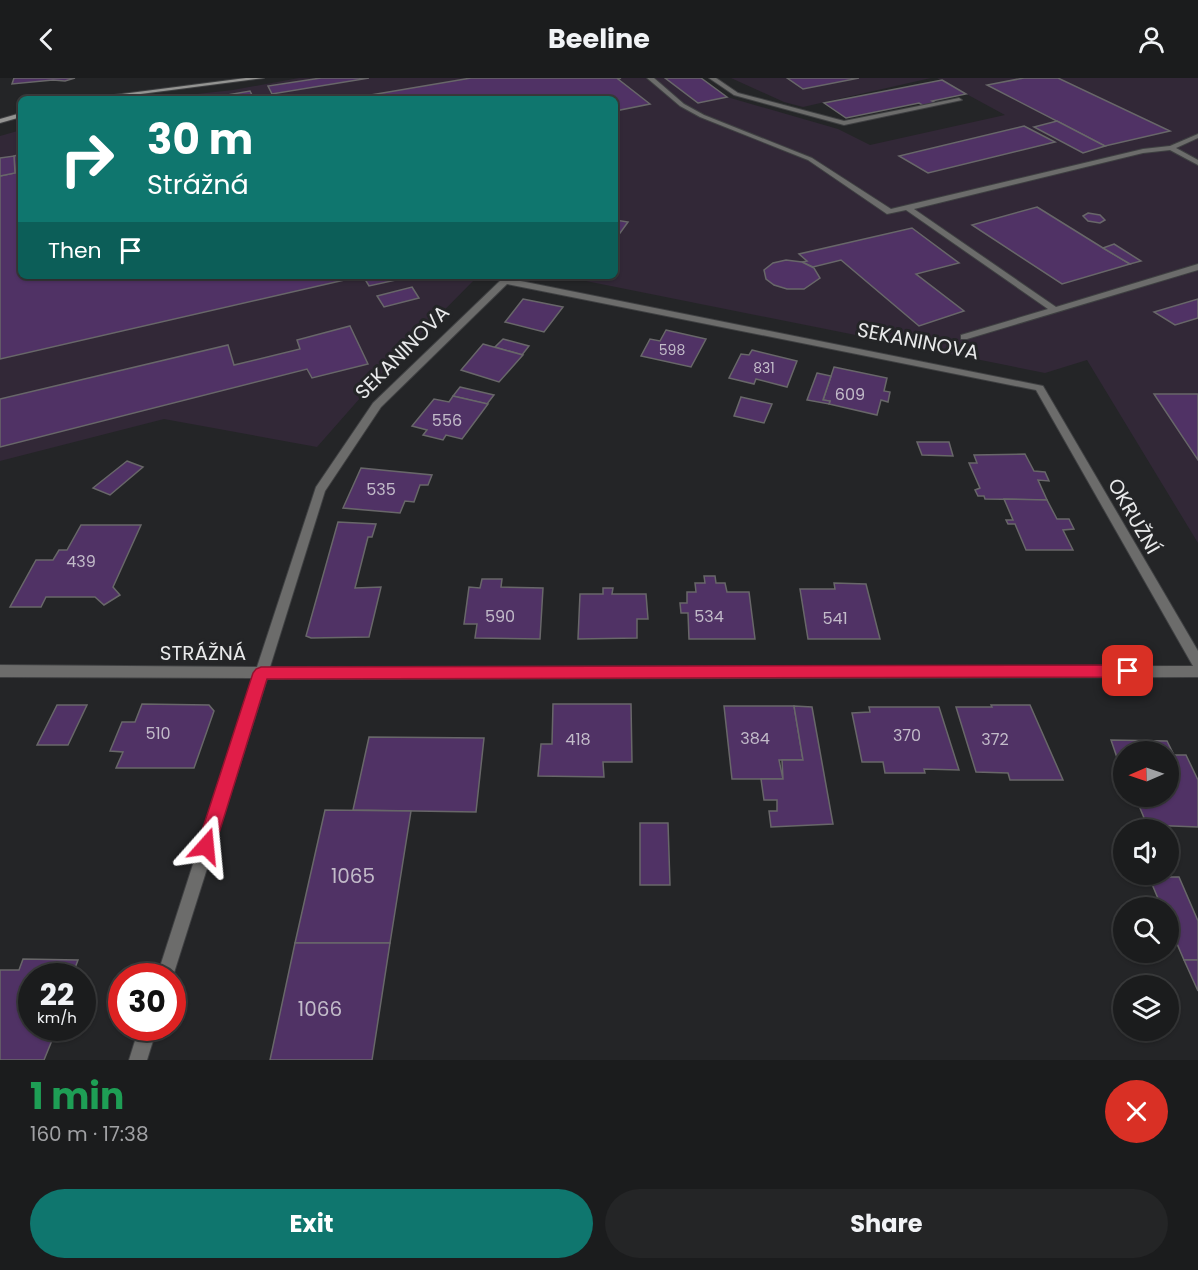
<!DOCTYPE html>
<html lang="en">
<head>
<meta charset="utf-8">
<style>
	:root { --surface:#1b1c1d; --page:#242526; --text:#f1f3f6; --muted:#a0a1a4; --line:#393a3b; --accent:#0f766e }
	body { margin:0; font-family:Poppins,sans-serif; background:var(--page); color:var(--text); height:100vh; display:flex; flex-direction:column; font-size:22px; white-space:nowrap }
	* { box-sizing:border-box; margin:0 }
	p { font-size:20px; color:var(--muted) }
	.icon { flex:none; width:33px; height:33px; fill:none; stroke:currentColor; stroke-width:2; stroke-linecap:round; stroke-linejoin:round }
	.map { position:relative; height:982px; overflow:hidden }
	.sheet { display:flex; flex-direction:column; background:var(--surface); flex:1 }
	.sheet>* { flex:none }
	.guide { position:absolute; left:18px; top:18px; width:600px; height:183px; border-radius:9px; box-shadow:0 2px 4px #0004,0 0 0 2px var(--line); background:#0f766e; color:#fff; overflow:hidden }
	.needle { width:39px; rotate:268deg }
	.tools { position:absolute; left:1113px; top:663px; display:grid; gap:12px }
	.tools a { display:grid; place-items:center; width:66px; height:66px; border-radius:50%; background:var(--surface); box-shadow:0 2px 4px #0004,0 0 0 2px var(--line); font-size:30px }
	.speed { position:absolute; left:18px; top:885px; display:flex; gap:12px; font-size:30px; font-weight:700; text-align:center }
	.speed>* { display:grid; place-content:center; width:78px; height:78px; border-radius:50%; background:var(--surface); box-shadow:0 2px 4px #0004,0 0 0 2px var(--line); line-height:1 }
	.speed small { font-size:15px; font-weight:400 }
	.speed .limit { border:9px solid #d22; background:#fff; color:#111 }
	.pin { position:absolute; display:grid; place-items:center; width:51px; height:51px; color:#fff; margin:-26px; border-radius:12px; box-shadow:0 3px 9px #0006 }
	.me { position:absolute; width:66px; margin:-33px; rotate:18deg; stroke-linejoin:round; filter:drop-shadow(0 0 4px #0008) }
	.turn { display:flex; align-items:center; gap:21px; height:126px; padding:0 30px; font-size:27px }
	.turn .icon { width:78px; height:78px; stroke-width:2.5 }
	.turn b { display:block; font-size:42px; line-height:51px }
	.then { display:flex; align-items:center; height:57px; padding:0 30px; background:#0003; gap:12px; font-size:22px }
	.round { display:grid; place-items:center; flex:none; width:63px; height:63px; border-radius:32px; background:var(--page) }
	.head { display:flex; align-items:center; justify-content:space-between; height:102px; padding:0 30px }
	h1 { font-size:36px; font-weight:700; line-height:45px; color:#1e9e55 }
	.button { display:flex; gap:12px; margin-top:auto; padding:12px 30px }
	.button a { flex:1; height:69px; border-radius:36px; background:var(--accent); color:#fff; font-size:24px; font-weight:700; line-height:69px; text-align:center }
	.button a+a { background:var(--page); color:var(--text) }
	header { display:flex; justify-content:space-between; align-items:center; height:78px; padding:0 30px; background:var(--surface); font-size:27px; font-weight:700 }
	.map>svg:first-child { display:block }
</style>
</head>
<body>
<header><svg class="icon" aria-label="back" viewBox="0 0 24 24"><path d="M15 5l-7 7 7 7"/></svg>Beeline<svg class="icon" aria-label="person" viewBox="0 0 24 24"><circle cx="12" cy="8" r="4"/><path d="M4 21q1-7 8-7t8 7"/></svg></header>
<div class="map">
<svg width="1198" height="982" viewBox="0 0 1198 982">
	<rect width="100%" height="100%" fill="#242527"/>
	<!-- industrial -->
	<g fill="#322837">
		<polygon points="299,0 700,0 727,19 838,51 870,67 1005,37 937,0 1198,0 1198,465 1087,282 1045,295 561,198 615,198 615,21 152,21 233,12"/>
		<polygon points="731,0 931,0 803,29 784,24"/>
		<polygon points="21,52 21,198 478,198 383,294 317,369 164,341 0,383 0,58"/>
	</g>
	<!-- building -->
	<g fill="#503265" stroke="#686769" stroke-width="1.5">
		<polygon points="14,0 75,0 65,3 53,2 12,6"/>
		<polygon points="321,0 369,0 272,16 268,8"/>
		<polygon points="471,0 621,0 618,1 650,26 615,33 615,21 347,21"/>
		<polygon points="665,0 701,0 727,19 698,25"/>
		<polygon points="787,0 859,0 803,11"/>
		<polygon points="1024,0 1058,0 1170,53 1105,68 987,7"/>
		<polygon points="942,2 966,16 932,23 938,26 924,28 919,25 846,40 824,25"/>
		<polygon points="250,13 254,21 204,21"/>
		<polygon points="1057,43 1105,68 1083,75 1034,49"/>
		<polygon points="1024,48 1055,64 928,95 899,78"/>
		<polygon points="21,76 21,198 362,198 0,281 0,98 15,95 14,78"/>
		<polygon points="14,78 15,95 0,98 0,80"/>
		<polygon points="1037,129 1103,170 1130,186 1062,206 972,147"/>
		<polygon points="1088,135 1100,137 1105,142 1100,145 1088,143 1083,138"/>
		<polygon points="615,142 628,144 615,162"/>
		<polygon points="912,150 959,185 916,196 964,233 919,248 841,182 813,189 802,184 807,183 799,176"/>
		<polygon points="1114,166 1141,183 1130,186 1103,170"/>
		<polygon points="786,182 802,184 814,190 820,200 804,211 787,211 774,207 766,201 764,192 773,185"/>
		<polygon points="363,198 414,198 369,208"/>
		<polygon points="412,209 419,220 384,229 377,218"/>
		<polygon points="523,221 563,229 544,254 505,244"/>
		<polygon points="1198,221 1198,240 1175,247 1154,234"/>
		<polygon points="350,248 368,286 312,300 307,291 0,369 0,321 228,267 234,287 300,271 297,262"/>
		<polygon points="666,252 706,261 691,289 641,278 650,261 660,263"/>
		<polygon points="503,261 529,268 522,277 495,269"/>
		<polygon points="483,266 523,277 499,304 461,292"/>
		<polygon points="752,272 797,283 787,309 756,301 754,306 729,300 741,276 749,277"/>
		<polygon points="834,289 887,300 884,313 890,314 888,324 881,322 877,337 829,326 830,323 823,322"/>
		<polygon points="817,295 831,298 823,322 830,323 829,326 807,322"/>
		<polygon points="460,309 494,317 487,326 453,318"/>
		<polygon points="1154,316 1198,316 1198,382"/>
		<polygon points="453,318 488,326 462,361 446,357 443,362 423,357 427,352 412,348 434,321 449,324"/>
		<polygon points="741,319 772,326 764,345 734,338"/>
		<polygon points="917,364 949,364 953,378 922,377"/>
		<polygon points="1025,376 1034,393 1045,394 1049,403 1038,402 1047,422 985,421 984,418 978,418 975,412 980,410 969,385 977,385 974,377"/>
		<polygon points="127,383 143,389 110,417 93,410"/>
		<polygon points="361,390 432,397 428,407 420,407 414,424 405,423 400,435 343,430"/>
		<polygon points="1004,421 1047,422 1057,441 1069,441 1074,451 1063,452 1073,472 1026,472 1015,446 1008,446 1006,442 1013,442"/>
		<polygon points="338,444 376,446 372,459 368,459 355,510 381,509 369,559 311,560 306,558"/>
		<polygon points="81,447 141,447 113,509 120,517 104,527 95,519 46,519 41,529 10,529 36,482 53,482 59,472 67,472"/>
		<polygon points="704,498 715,498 716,505 725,505 727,514 749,514 755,561 689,561 688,535 681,535 680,525 687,525 687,514 696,514 695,505 705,505"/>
		<polygon points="482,501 502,501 501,509 543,510 540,561 475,560 477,546 464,546 469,509 480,510"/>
		<polygon points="834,505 866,506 880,561 808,561 800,511 835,511"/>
		<polygon points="603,510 613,510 612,516 646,516 648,541 637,541 637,560 578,561 580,516 603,516"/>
		<polygon points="142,626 209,627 214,633 194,690 116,690 123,674 110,673 122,644 135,644"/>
		<polygon points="553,626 631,626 632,684 603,684 604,699 538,698 541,666 552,666"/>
		<polygon points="57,627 87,627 68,667 37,667"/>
		<polygon points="991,627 1030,627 1063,702 1010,702 1008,695 976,694 956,629 992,629"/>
		<polygon points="724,628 794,628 803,682 779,682 783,701 732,701"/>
		<polygon points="794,628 812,629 833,746 771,749 769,733 777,733 777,722 764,722 761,701 783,701 782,682 803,682"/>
		<polygon points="869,629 939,629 959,692 924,691 925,695 885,695 883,684 862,684 852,635 870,634"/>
		<polygon points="369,659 484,660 476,734 353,732"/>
		<polygon points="1111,662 1167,663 1174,677 1186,677 1198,702 1198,749 1147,747 1135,718 1168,718 1168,674 1124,674 1123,697"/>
		<polygon points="325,732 411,733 390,865 295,865"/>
		<polygon points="640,745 668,745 670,807 640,807"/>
		<polygon points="1149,799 1179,799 1198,843 1198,882 1184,882 1168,845 1168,830 1162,830"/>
		<polygon points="295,865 390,865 372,982 270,982"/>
		<polygon points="23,881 78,882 72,898 32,898 32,950 57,950 44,982 0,982 0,892 19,892"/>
		<polygon points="1184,882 1198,882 1198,913"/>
	</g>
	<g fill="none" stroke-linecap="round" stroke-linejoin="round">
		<defs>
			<g id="lane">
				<polygon points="647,0 654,0 684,26 704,37 812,80 891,131 1143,71 1170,68 1198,56 1198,60 1176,70 1198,82 1198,87 1170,72 1143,75 914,131 1056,229 1198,186 1198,192 967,261 961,261 961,257 1048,231 906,132 887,136 808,82 700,39 680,28"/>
				<polygon points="709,0 716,0 738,15 844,43 959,20 962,22 844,47 734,17"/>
			</g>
			<g id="street">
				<path d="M505,200L1043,308L1198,573V599L267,601L173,898L172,900V898H157L253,600L0,599V587L257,589L316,409L373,325L502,201ZM507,206L1036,312L1193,588L270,589L325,413L381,329Z"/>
				<polygon points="139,950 157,950 147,982 129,982"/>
			</g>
			<g id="secondary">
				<polygon points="246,0 264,0 102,21 83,21"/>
				<polygon points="21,35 21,39 0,45 0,41"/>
			</g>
		</defs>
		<!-- lane casing -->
		<use href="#lane" stroke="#3f4042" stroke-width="2"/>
		<!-- street casing -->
		<use href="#street" stroke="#3f4042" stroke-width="2"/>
		<!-- secondary casing -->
		<use href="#secondary" stroke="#3f4042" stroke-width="2"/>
		<!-- lane -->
		<use href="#lane" fill="#6c6c6b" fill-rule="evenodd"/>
		<!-- street -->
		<use href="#street" fill="#6c6c6b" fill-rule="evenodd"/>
		<!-- secondary -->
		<use href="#secondary" fill="#949492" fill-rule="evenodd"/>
	</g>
	<!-- route -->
	<polygon fill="#e11d48" stroke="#92132f" stroke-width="1.5" points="1128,587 1133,589 1135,593 1133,598 1128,599 267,601 215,768 212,774 206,777 200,774 197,768 253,595 256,591 261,589"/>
	<g text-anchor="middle" stroke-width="6" stroke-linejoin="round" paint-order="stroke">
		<!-- far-number labels -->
		<g font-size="14" fill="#c2bbc9">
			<text x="672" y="277">598</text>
			<text x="764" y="295">831</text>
		</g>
		<!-- number labels -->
		<g font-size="16" fill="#c2bbc9">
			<text x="850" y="322">609</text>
			<text x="447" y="348">556</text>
			<text x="381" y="417">535</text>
			<text x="81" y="489">439</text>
			<text x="500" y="544">590</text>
			<text x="709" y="544">534</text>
			<text x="835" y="546">541</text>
			<text x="158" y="661">510</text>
			<text x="907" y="663">370</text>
			<text x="755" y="666">384</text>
			<text x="578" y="667">418</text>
			<text x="995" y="667">372</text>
		</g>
		<!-- street labels -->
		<g font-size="20" fill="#e8e9ea" stroke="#242527">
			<text transform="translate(918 263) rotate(11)" y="7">SEKANINOVA</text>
			<text transform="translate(402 274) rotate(-45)" y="7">SEKANINOVA</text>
			<text transform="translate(1134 438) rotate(60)" y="7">OKRUŽNÍ</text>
			<text x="203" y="582">STRÁŽNÁ</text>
		</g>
		<!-- near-number labels -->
		<g font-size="20" fill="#c2bbc9">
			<text x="353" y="805">1065</text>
			<text x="320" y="938">1066</text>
		</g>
	</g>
</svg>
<div class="tools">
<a><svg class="needle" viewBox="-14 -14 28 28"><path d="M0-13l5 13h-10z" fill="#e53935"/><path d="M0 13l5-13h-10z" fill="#a0a1a4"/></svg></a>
<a><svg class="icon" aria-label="sound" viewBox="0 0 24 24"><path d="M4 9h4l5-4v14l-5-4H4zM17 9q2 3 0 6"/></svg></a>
<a><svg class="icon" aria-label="search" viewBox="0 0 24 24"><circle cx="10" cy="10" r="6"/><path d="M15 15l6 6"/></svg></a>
<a><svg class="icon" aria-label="layers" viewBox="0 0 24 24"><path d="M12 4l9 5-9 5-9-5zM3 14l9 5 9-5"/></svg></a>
</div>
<div class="speed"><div>22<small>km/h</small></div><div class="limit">30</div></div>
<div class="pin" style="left:1128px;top:593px;background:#d93025"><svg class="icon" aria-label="arrive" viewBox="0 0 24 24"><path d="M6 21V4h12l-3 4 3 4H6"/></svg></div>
<svg class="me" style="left:206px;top:768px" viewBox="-20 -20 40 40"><path d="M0-17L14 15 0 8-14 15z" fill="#e11d48" stroke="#fff" stroke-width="4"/></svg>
<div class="guide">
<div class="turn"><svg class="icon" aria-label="right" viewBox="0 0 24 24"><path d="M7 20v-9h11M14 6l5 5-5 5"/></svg><div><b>30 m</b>Strážná</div></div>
<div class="then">Then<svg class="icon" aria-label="arrive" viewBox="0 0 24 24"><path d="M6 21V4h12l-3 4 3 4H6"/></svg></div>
</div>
</div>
<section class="sheet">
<div class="head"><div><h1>1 min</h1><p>160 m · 17:38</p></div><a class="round" style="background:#d93025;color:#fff"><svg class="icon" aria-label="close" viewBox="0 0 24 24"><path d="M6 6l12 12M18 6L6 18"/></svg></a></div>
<div class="button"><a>Exit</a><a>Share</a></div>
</section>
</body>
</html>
